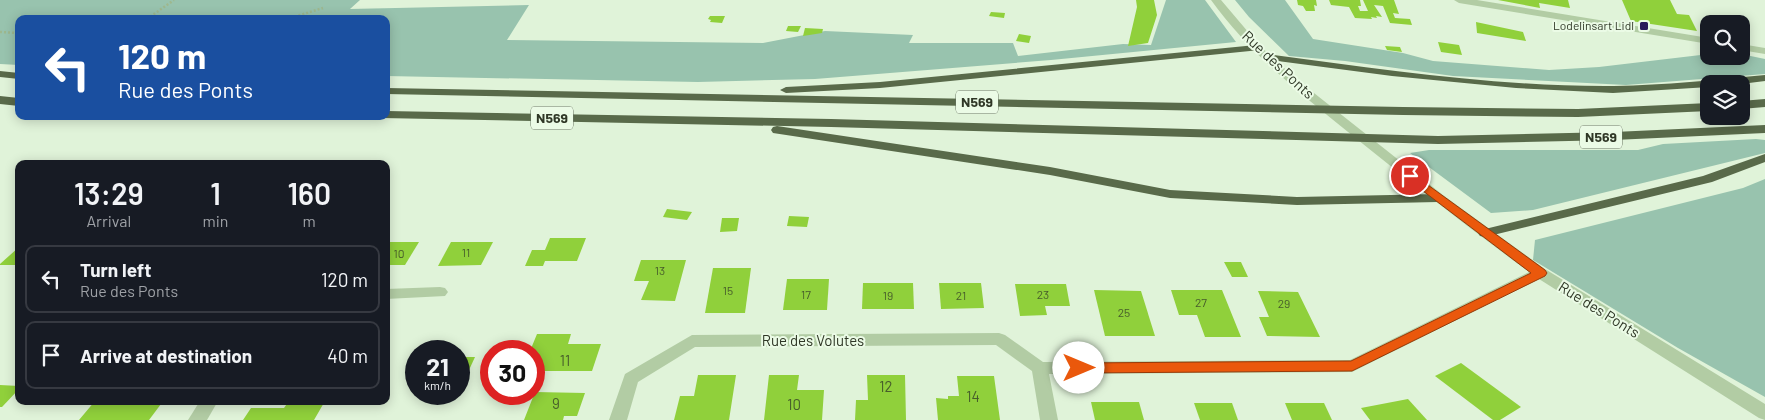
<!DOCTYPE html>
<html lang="en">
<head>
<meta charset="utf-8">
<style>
	:root { --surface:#171b24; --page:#20242c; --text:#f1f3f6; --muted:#9ea1a6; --line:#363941 }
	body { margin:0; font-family:Barlow,sans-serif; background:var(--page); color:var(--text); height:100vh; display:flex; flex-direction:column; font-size:19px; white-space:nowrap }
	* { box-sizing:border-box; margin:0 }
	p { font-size:16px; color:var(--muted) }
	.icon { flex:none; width:28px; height:28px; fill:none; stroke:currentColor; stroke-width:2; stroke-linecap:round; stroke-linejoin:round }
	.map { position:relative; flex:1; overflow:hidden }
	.details { position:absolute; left:15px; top:160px; width:375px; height:245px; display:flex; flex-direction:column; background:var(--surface); border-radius:10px; box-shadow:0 2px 12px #0003 }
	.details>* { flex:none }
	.guide { position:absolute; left:15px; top:15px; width:375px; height:105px; border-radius:10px; box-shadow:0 2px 12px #0003; background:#1a4fa0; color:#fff; overflow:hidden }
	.buttons { position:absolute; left:1700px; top:15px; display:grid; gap:10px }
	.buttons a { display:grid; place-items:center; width:50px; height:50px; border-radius:10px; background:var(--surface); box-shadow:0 2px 12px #0003; font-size:25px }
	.speed { position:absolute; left:405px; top:340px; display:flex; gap:10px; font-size:25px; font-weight:700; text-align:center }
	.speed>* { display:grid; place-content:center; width:65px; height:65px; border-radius:50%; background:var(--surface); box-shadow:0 2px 12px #0003; line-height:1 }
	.speed small { font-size:12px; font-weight:400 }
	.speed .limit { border:8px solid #d22; background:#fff; color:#111 }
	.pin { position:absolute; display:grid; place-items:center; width:42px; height:42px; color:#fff; margin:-21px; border:2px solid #fff; border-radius:50%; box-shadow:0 1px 5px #0007 }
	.me { position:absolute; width:55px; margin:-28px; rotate:90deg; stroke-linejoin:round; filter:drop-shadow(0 0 4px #0008) }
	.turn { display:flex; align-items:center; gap:18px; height:105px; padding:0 20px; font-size:22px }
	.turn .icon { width:65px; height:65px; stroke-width:2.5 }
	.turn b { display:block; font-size:35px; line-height:42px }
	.eta { display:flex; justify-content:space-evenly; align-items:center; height:85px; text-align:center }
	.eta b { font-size:30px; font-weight:600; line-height:35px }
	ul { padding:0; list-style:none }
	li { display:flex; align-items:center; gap:15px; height:68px; margin:0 10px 8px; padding:0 10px; border:2px solid var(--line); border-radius:10px }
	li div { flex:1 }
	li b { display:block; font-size:19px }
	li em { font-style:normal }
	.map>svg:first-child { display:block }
</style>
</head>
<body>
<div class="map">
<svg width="1765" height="420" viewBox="0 0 1765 420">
	<rect width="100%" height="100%" fill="#e0f3d9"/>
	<!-- green -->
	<g fill="#98c3ae">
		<polygon points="0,0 360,0 350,9 529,5 507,40 763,43 825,31 913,35 909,43 1013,43 1018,56 1123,44 1151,45 1166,0 1205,0 1236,42 1051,60 815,79 698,82 386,76 386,19 19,19 19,65 0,64"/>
		<polygon points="1235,0 1285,0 1313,39 1403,53 1433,61 1549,70 1599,67 1709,54 1709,56 1741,56 1741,54 1765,59 1765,74 1626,85 1453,76 1345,61 1289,56 1249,17"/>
		<polygon points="1756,139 1765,140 1765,153 1533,210 1491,213 1410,153 1429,150 1638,150 1663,144"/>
		<polygon points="1765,179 1765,397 1678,348 1533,260 1535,240 1743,188"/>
	</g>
	<!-- building -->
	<g fill="#90d03b">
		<polygon points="1136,0 1154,0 1157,15 1148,43 1128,46 1137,7"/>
		<polygon points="1297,0 1316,0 1317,6 1314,5 1315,11 1306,11 1303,6 1298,5"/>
		<polygon points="1329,0 1360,0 1361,6 1358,6 1360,11 1368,11 1363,0 1394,0 1399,14 1393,13 1395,18 1410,19 1412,25 1390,23 1383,6 1374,5 1382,17 1376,16 1377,18 1371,17 1372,19 1355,18 1349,7 1331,5"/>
		<polygon points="1498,0 1568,0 1570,8 1539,3 1540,8"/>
		<polygon points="1622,0 1670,0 1677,14 1689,15 1697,31 1631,21"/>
		<polygon points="991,12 1005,13 1004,18 989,16"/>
		<polygon points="710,16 725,16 722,23 710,22 711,20 708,19"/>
		<polygon points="1476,22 1523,32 1526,41 1477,33"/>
		<polygon points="788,26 801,26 798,32 786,31"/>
		<polygon points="805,28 823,29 822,33 803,36"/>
		<polygon points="1019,34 1031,36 1029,43 1016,41"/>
		<polygon points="1438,42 1459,45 1462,55 1441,52"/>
		<polygon points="1385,46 1400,47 1402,52 1387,50"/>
		<polygon points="667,209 692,212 687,220 663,217"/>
		<polygon points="789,216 809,217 807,227 787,226"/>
		<polygon points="722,218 739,218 737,231 720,232"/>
		<polygon points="550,238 586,238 577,261 545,261 543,266 525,266 532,250 545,250"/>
		<polygon points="386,242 419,242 405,265 386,265"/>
		<polygon points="451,242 493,242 481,265 438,266"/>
		<polygon points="19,247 19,265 0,265 0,264"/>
		<polygon points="641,260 686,260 675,301 641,300 649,281 634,281"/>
		<polygon points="1224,262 1241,262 1248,277 1232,277"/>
		<polygon points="713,268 751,268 745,313 705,313"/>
		<polygon points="787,279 829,279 827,310 783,310"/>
		<polygon points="863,283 913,283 914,309 862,309"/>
		<polygon points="939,283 981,283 984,308 941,309"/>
		<polygon points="1015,284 1066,284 1070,306 1045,306 1047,315 1020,316"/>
		<polygon points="1094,290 1141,291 1155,336 1105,336"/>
		<polygon points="1171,290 1222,290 1241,337 1205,337 1197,315 1179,315"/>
		<polygon points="1258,291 1298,292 1320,337 1267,336 1259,317 1269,317"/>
		<polygon points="537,334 571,334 568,344 601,344 592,371 534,371 534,351 530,351"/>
		<polygon points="459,357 475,357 469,370 459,371"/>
		<polygon points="1461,363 1521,407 1500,420 1493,420 1435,376"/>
		<polygon points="698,375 736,375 729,420 674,420 680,396 694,396"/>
		<polygon points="769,375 799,375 797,390 824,390 822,420 764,420"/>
		<polygon points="867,375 905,375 906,420 855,420 856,400 868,400"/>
		<polygon points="957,376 994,376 1000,420 938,420 936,398 948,399 948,396 959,396"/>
		<polygon points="0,385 19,386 19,389 2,407 0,407"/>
		<polygon points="535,392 585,393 577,416 564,416 563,420 524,420"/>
		<polygon points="1408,399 1427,420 1370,420 1361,408"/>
		<polygon points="95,401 131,401 128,404 161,404 149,420 79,420"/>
		<polygon points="289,401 325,401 314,420 243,420 251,408 284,408"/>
		<polygon points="1091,402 1139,402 1144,420 1095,420"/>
		<polygon points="1194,403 1232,403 1238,420 1200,420"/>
		<polygon points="1285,403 1324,403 1332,420 1292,420"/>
	</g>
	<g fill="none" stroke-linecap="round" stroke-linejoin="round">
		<!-- path -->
		<g stroke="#9eb88e" stroke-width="2.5" stroke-dasharray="2 2" stroke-linecap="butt">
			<polyline points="147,19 174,0"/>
			<polyline points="287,19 323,8"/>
			<polyline points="0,32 19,33"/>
		</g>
		<!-- minor -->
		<g fill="#b2cca4" fill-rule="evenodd">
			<path d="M1211,0H1221L1260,46L1295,78L1443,195L1545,269L1765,404V420L1759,418L1539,279L1352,372L1049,374L1058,420H1040L1032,371L996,345L695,347L638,382L627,420H609L625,374L692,335L999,333L1005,335L1043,362L1350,360L1529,272C1469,228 1410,182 1353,136C1301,94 1250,54 1211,0Z"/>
			<polygon points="1454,0 1477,0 1709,38 1709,44 1459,3"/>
			<polygon points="1741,44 1765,48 1765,54 1741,50"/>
			<polygon points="440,287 445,288 448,292 445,296 386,299 386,289"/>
			<polygon points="200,401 218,401 207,420 188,420"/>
		</g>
		<!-- trunk -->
		<g fill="#596a4a" fill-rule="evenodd">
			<polygon points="1256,45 1260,46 1261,48 1260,50 880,88 786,93 780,90 786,87 880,82"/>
			<path d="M1267,54C1382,69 1498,87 1614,86C1665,85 1715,80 1765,75V81L1741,84H1709V87L1613,93L1516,88L1392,76L1263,59L1262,57Z"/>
			<polygon points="0,71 19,73 19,79 0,77"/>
			<polygon points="386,88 1403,107 1578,109 1709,103 1709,111 1578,117 1403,115 386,94"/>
			<polygon points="0,96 19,98 19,106 0,104"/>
			<polygon points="1765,99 1765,107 1741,109 1741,101"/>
			<polygon points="386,111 831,119 1438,136 1614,132 1765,125 1765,133 1614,140 1438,144 831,127 382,118 381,116 386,116"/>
			<polygon points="777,126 1050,167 1170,190 1297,197 1438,194 1445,198 1438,202 1297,205 1170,198 1050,175 773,133 771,130 773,127"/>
			<polygon points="1765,154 1765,162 1712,182 1485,237 1480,236 1478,233 1480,230 1485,229 1703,176"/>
		</g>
	</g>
	<!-- route -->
	<polygon fill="#ea580c" stroke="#983908" points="1410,172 1545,270 1547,273 1545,276 1352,371 1079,373 1074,372 1072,368 1074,364 1079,363 1351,361 1531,273 1406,178 1404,176"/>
	<!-- markers -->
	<rect fill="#29185c" stroke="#ebfbe6" stroke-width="2" x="1639" y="21" width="10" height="10" rx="2.5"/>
	<g text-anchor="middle" stroke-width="4" stroke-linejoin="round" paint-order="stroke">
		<!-- far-poi labels -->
		<g font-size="12" fill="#2f3726" stroke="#ebfbe6" text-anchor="end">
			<text x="1634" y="30">Lodelinsart Lidl</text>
		</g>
		<!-- number labels -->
		<g font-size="12" fill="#475d2b">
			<text x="466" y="257">11</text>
			<text x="399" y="258">10</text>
			<text x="660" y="275">13</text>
			<text x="728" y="295">15</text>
			<text x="806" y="299">17</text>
			<text x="1043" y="299">23</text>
			<text x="888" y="300">19</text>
			<text x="961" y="300">21</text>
			<text x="1201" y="307">27</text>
			<text x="1284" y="308">29</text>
			<text x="1124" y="317">25</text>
		</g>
		<!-- shield labels -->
		<g fill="#ebfbe6" stroke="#677260" stroke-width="1">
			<rect x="956" y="90.5" width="42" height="23" rx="4"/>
			<rect x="531" y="106.5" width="42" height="23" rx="4"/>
			<rect x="1580" y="125.5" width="42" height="23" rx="4"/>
		</g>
		<g font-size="14" font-weight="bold" fill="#2f3726">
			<text x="977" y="107">N569</text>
			<text x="552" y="123">N569</text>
			<text x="1601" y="142">N569</text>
		</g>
		<!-- street labels -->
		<g font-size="15" fill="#2f3726" stroke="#ebfbe6">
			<text transform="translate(1278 65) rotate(43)" y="5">Rue des Ponts</text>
			<text transform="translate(1599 310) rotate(32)" y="5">Rue des Ponts</text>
			<text x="813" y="346">Rue des Volutes</text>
		</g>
		<!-- near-number labels -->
		<g font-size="15" fill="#475d2b">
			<text x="565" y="366">11</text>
			<text x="886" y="392">12</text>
			<text x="973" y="402">14</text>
			<text x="556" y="409">9</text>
			<text x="794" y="410">10</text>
		</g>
	</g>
</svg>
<div class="buttons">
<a><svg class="icon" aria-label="search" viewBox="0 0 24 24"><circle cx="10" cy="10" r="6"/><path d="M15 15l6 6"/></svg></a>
<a><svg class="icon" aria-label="layers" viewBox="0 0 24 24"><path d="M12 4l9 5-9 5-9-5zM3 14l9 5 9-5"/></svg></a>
</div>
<div class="speed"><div>21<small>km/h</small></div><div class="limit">30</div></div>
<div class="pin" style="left:1410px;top:176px;background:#d93025"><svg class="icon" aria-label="arrive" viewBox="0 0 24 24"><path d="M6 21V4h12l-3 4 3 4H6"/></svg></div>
<svg class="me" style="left:1079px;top:368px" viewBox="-20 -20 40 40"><circle r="19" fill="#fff"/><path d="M0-13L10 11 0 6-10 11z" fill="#ea580c"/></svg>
<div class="guide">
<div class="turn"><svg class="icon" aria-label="left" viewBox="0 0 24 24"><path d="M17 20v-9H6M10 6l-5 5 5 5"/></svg><div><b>120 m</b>Rue des Ponts</div></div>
</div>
<section class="details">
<div class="eta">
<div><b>13:29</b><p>Arrival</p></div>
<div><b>1</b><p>min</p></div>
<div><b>160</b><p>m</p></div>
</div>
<ul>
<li><svg class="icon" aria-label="left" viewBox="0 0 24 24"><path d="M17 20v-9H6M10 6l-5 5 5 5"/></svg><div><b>Turn left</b><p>Rue des Ponts</p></div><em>120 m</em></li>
<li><svg class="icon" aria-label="arrive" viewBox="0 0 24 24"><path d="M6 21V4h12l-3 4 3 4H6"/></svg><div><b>Arrive at destination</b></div><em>40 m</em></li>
</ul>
</section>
</div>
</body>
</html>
